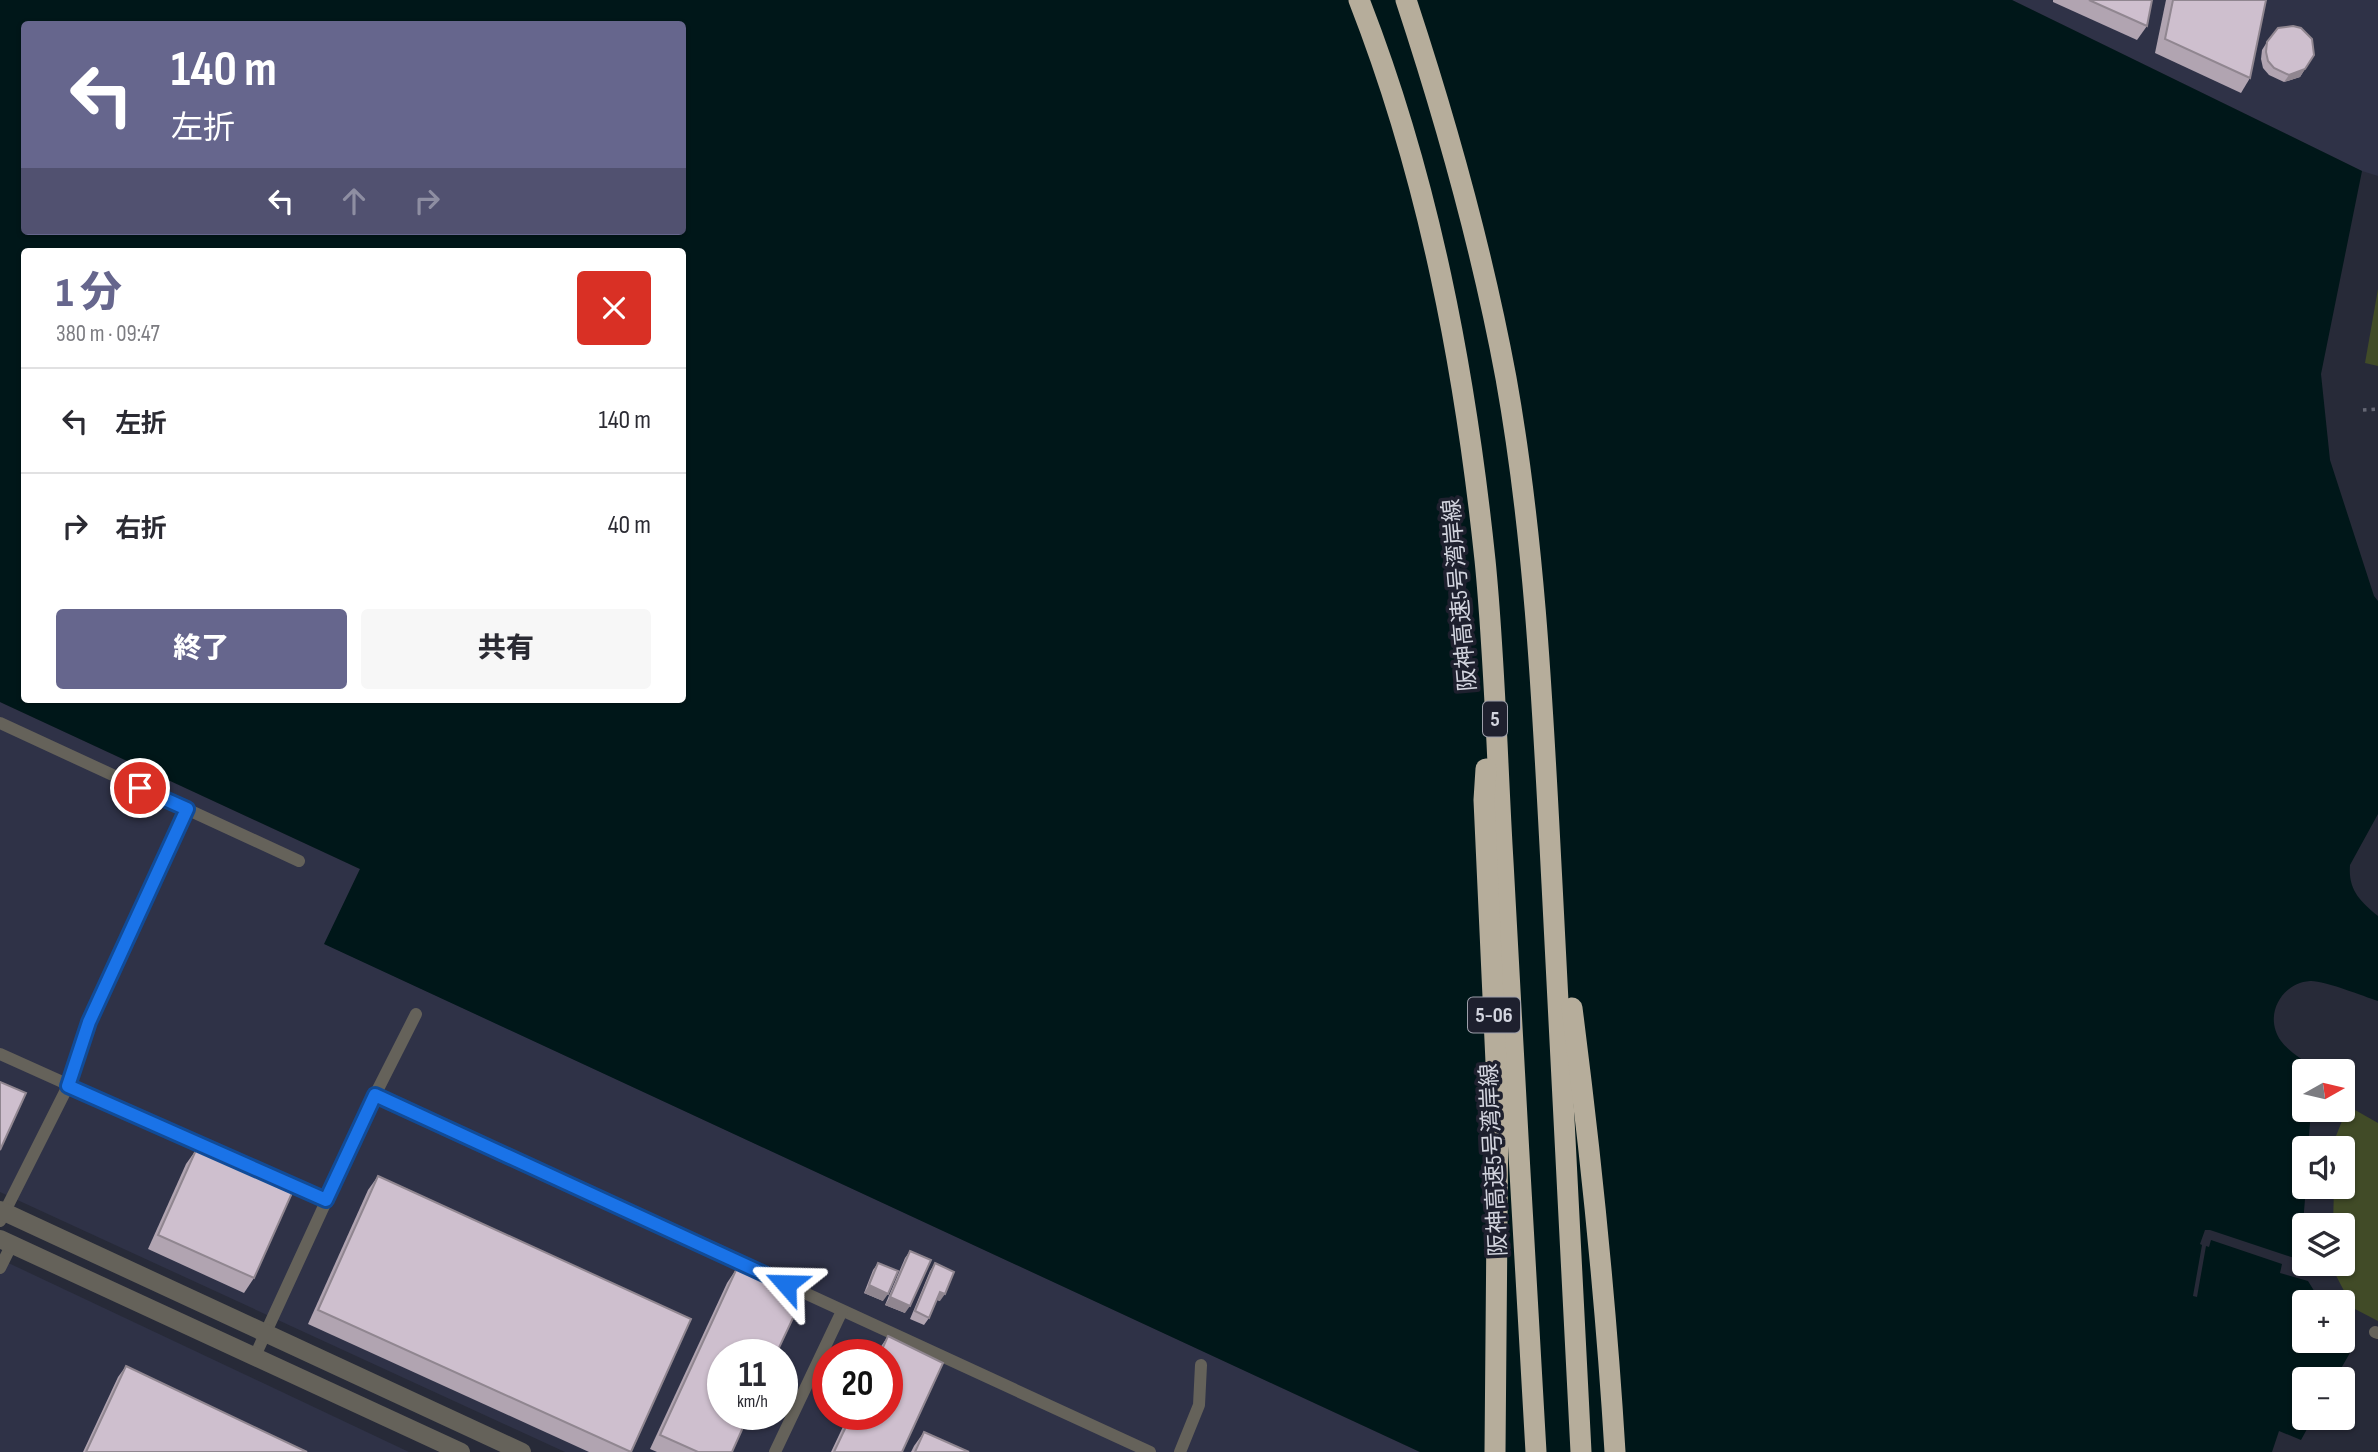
<!DOCTYPE html>
<html lang="ja">
<head>
<meta charset="utf-8">
<style>
	:root { --surface:#fff; --page:#f7f7f7; --text:#2b2b33; --muted:#7c7c81; --line:#e1e1e2; --accent:#66668d }
	body { margin:0; font-family:"Sofia Sans Condensed","Noto Sans JP",sans-serif; background:var(--page); color:var(--text); height:100vh; display:flex; flex-direction:column; font-size:26px; white-space:nowrap }
	* { box-sizing:border-box; margin:0 }
	p { font-size:23px; color:var(--muted) }
	.icon { flex:none; width:38px; height:38px; fill:none; stroke:currentColor; stroke-width:2; stroke-linecap:round; stroke-linejoin:round }
	.map { position:relative; flex:1; overflow:hidden }
	.panel { position:absolute; left:21px; top:248px; width:665px; height:455px; display:flex; flex-direction:column; background:var(--surface); border-radius:7px; box-shadow:0 2px 5px #0004 }
	.panel>* { flex:none }
	.guide { position:absolute; left:21px; top:21px; width:665px; height:214px; border-radius:7px; box-shadow:0 2px 5px #0004; background:#66668d; color:#fff; overflow:hidden }
	.needle { width:46px; rotate:82deg }
	.fabs { position:absolute; left:2292px; top:1059px; display:grid; gap:14px }
	.fabs a { display:grid; place-items:center; width:63px; height:63px; border-radius:7px; background:var(--surface); box-shadow:0 2px 5px #0004; font-size:35px }
	.speed { position:absolute; left:707px; top:1339px; display:flex; gap:14px; font-size:35px; font-weight:700; text-align:center }
	.speed>* { display:grid; place-content:center; width:91px; height:91px; border-radius:50%; background:var(--surface); box-shadow:0 2px 5px #0004; line-height:1 }
	.speed small { font-size:18px; font-weight:400 }
	.speed .limit { border:10px solid #d22; background:#fff; color:#111 }
	.pin { position:absolute; display:grid; place-items:center; width:60px; height:60px; color:#fff; margin:-30px; border:4px solid #fff; border-radius:50%; box-shadow:0 2px 7px #0007 }
	.me { position:absolute; width:77px; margin:-38px; rotate:295deg; stroke-linejoin:round; filter:drop-shadow(0 0 5px #0008) }
	.turn { display:flex; align-items:center; gap:24px; height:147px; padding:0 35px; font-size:32px }
	.turn .icon { width:91px; height:91px; stroke-width:2.5 }
	.turn b { display:block; font-size:49px; line-height:60px }
	.lanes { display:flex; align-items:center; height:66px; padding:0 35px; background:#0003; justify-content:center; gap:35px; direction:ltr }
	.lanes .off { opacity:.35 }
	.round { display:grid; place-items:center; flex:none; width:74px; height:74px; border-radius:7px; background:var(--page) }
	.head { display:flex; align-items:center; justify-content:space-between; height:119px; padding:0 35px }
	h1 { font-size:42px; font-weight:800; line-height:52px; color:var(--accent) }
	.cta { display:flex; gap:14px; margin-top:auto; padding:14px 35px }
	.cta a { flex:1; height:80px; border-radius:7px; background:var(--accent); color:#fff; font-size:28px; font-weight:800; line-height:80px; text-align:center }
	.cta a+a { background:var(--page); color:var(--text) }
	ul { padding:0; list-style:none }
	li { display:flex; align-items:center; gap:21px; height:105px; padding:0 35px; border-top:2px solid var(--line) }
	li div { flex:1 }
	li b { display:block; font-size:26px }
	li em { font-style:normal }
	.map>svg:first-child { display:block }
</style>
</head>
<body>
<div class="map">
<svg width="2378" height="1452" viewBox="0 0 2378 1452">
	<rect width="100%" height="100%" fill="#272a38"/>
	<!-- built -->
	<g fill="#2f3247" fill-rule="evenodd">
		<polygon points="2012,0 2378,0 2378,176 2362,171"/>
		<path d="M0,702L360,869L325,944L1420,1452H565L0,1192ZM723,1354H782V1414H723ZM828,1354H887V1414H828Z"/>
		<polygon points="0,1259 409,1452 0,1452"/>
	</g>
	<!-- green -->
	<g fill="#414b27">
		<polygon points="2378,289 2378,366 2365,363"/>
		<polygon points="2348,1106 2378,1123 2378,1321 2353,1308 2331,1266 2331,1264 2343,1264 2343,1225 2333,1225 2334,1187 2343,1186 2343,1148 2336,1148 2336,1136"/>
	</g>
	<!-- water -->
	<path fill="#001719" fill-rule="evenodd" d="M0,0H2012L2362,171L2321,374L2330,460L2374,596L2378,601V814L2350,865C2348,890 2360,901 2378,916V1001C2363,996 2323,980 2310,981C2281,983 2263,1016 2281,1041C2289,1052 2304,1060 2315,1069L2314,1071H2305V1110H2311L2308,1148H2305L2306,1187L2300,1260L2210,1230H2205L2200,1244L2202,1245L2193,1296L2197,1297L2206,1246L2209,1247L2211,1240L2282,1264L2280,1273L2308,1281L2321,1302H2305V1340H2343V1339L2351,1351L2335,1379H2305V1418H2313L2301,1440L2279,1431L2272,1452H1420L324,944L360,869L0,702ZM24,24H682V231H24ZM24,252H682V700H24Z"/>
	<g fill="none" stroke-linecap="round" stroke-linejoin="round">
		<!-- path -->
		<polyline stroke="#656774" stroke-width="3.5" stroke-dasharray="3.5 5" stroke-linecap="butt" points="2363,410 2378,409"/>
		<!-- service -->
		<g stroke="#65625a" stroke-width="12">
			<polyline points="0,723 299,861"/>
			<polyline points="0,1054 325,1200"/>
			<polyline points="375,1095 1150,1452"/>
			<polyline points="0,1221 68,1086 89,1022 187,809"/>
			<polyline points="0,1268 12,1244"/>
			<polyline points="2375,1332 2378,1333"/>
			<polyline points="255,1356 375,1095 416,1014"/>
			<polyline points="775,1452 842,1311"/>
			<polyline points="1180,1452 1199,1405 1201,1365"/>
		</g>
		<!-- tertiary -->
		<g stroke="#65625a" stroke-width="18">
			<polyline points="0,1210 522,1452"/>
			<polyline points="0,1239 461,1452"/>
		</g>
		<!-- motorway -->
		<g stroke="#b6ad9b" stroke-width="21">
			<path d="M1359,0C1429,179 1465,369 1485,560C1495,660 1497,762 1503,862C1514,1059 1524,1255 1536,1452"/>
			<path d="M1406,0C1447,124 1482,249 1506,378C1536,546 1543,715 1552,884C1562,1074 1573,1263 1581,1452"/>
			<polyline points="1486,769 1484,800 1498,1106 1495,1452"/>
			<path d="M1572,1008C1591,1156 1606,1303 1615,1452"/>
		</g>
	</g>
	<!-- wall -->
	<g fill="#b1a4b1">
		<polygon points="2053,0 2152,0 2147,26 2137,40 2053,2"/>
		<polygon points="2166,0 2266,0 2250,78 2241,93 2155,53"/>
		<polygon points="2267,42 2305,69 2300,77 2284,82 2269,75 2263,68 2261,59 2262,50"/>
		<polygon points="196,1150 254,1278 244,1293 148,1249 186,1164"/>
		<polygon points="378,1176 631,1452 589,1452 308,1324 368,1190"/>
		<polygon points="910,1251 905,1313 885,1305 905,1258"/>
		<polygon points="878,1263 883,1301 864,1293 873,1270"/>
		<polygon points="935,1263 940,1301 937,1300 929,1318 924,1325 910,1319 930,1271"/>
		<polygon points="737,1268 732,1452 657,1452 650,1449 727,1283"/>
		<polygon points="888,1336 902,1452 831,1452 849,1414 887,1414 887,1354 876,1354"/>
		<polygon points="126,1366 307,1452 83,1452 118,1377"/>
		<polygon points="924,1432 969,1452 911,1452 914,1446"/>
	</g>
	<!-- shaded-wall -->
	<g fill="#908690">
		<polygon points="2305,69 2300,77 2284,82 2289,75"/>
		<polygon points="869,1285 888,1294 883,1301 864,1293"/>
		<polygon points="940,1292 945,1294 940,1301 935,1299"/>
		<polygon points="890,1297 910,1306 905,1313 885,1305"/>
	</g>
	<!-- building -->
	<g fill="#cebfce" stroke="#908690" stroke-width="2">
		<polygon points="2089,0 2152,0 2147,26"/>
		<polygon points="2173,0 2266,0 2250,78 2165,39"/>
		<polygon points="2293,26 2301,28 2312,39 2314,55 2305,69 2289,75 2274,68 2268,61 2266,52 2267,42 2278,28"/>
		<polygon points="0,1082 26,1093 0,1150"/>
		<polygon points="196,1150 292,1193 254,1278 158,1235"/>
		<polygon points="378,1176 691,1319 631,1452 318,1310"/>
		<polygon points="910,1251 931,1260 910,1306 890,1297"/>
		<polygon points="878,1263 898,1271 888,1294 869,1285"/>
		<polygon points="935,1263 954,1272 945,1294 940,1292 929,1318 915,1311"/>
		<polygon points="737,1268 802,1299 776,1354 723,1354 723,1414 749,1414 732,1452 698,1452 660,1435"/>
		<polygon points="888,1336 943,1363 902,1452 834,1452 852,1414 887,1414 887,1354 880,1354"/>
		<polygon points="126,1366 307,1452 86,1452"/>
		<polygon points="924,1432 969,1452 915,1452"/>
	</g>
	<g fill="none" stroke-linecap="round" stroke-linejoin="round">
		<defs>
			<polyline id="route" points="140,788 187,809 89,1022 68,1086 326,1200 375,1095 786,1284"/>
		</defs>
		<!-- route casing -->
		<use href="#route" stroke="#114b97" stroke-width="18"/>
		<!-- route -->
		<use href="#route" stroke="#1a73e8" stroke-width="12"/>
	</g>
	<g text-anchor="middle" stroke-width="7" stroke-linejoin="round" paint-order="stroke">
		<!-- shield labels -->
		<g fill="#1e202e" stroke="#9d9faa" stroke-width="2">
			<rect x="1483" y="701.5" width="24" height="35" rx="5"/>
			<rect x="1468" y="997.5" width="52" height="35" rx="5"/>
		</g>
		<g font-size="21" font-weight="bold" fill="#d3d5df">
			<text x="1495" y="726">5</text>
			<text x="1494" y="1022">5-06</text>
		</g>
		<!-- street labels -->
		<g font-size="23" fill="#d3d5df" stroke="#1e202e">
			<text transform="translate(1459 595) rotate(-95)" y="8">阪神高速5号湾岸線</text>
			<text transform="translate(1493 1160) rotate(-93)" y="8">阪神高速5号湾岸線</text>
		</g>
	</g>
</svg>
<div class="fabs">
<a><svg class="needle" viewBox="-14 -14 28 28"><path d="M0-13l5 13h-10z" fill="#e53935"/><path d="M0 13l5-13h-10z" fill="#7c7c81"/></svg></a>
<a><svg class="icon" aria-label="sound" viewBox="0 0 24 24"><path d="M4 9h4l5-4v14l-5-4H4zM17 9q2 3 0 6"/></svg></a>
<a><svg class="icon" aria-label="layers" viewBox="0 0 24 24"><path d="M12 4l9 5-9 5-9-5zM3 14l9 5 9-5"/></svg></a>
<a>+</a>
<a>−</a>
</div>
<div class="speed"><div>11<small>km/h</small></div><div class="limit">20</div></div>
<div class="pin" style="left:140px;top:788px;background:#d93025"><svg class="icon" aria-label="arrive" viewBox="0 0 24 24"><path d="M6 21V4h12l-3 4 3 4H6"/></svg></div>
<svg class="me" style="left:786px;top:1284px" viewBox="-20 -20 40 40"><path d="M0-17L14 15 0 8-14 15z" fill="#1a73e8" stroke="#fff" stroke-width="4"/></svg>
<div class="guide">
<div class="turn"><svg class="icon" aria-label="left" viewBox="0 0 24 24"><path d="M17 20v-9H6M10 6l-5 5 5 5"/></svg><div><b>140 m</b>左折</div></div>
<div class="lanes"><svg class="icon" aria-label="left" viewBox="0 0 24 24"><path d="M17 20v-9H6M10 6l-5 5 5 5"/></svg><svg class="icon off" aria-label="ahead" viewBox="0 0 24 24"><path d="M12 20V5M6 11l6-6 6 6"/></svg><svg class="icon off" aria-label="right" viewBox="0 0 24 24"><path d="M7 20v-9h11M14 6l5 5-5 5"/></svg></div>
</div>
<section class="panel">
<div class="head"><div><h1>1 分</h1><p>380 m · 09:47</p></div><a class="round" style="background:#d93025;color:#fff"><svg class="icon" aria-label="close" viewBox="0 0 24 24"><path d="M6 6l12 12M18 6L6 18"/></svg></a></div>
<ul>
<li><svg class="icon" aria-label="left" viewBox="0 0 24 24"><path d="M17 20v-9H6M10 6l-5 5 5 5"/></svg><div><b>左折</b></div><em>140 m</em></li>
<li><svg class="icon" aria-label="right" viewBox="0 0 24 24"><path d="M7 20v-9h11M14 6l5 5-5 5"/></svg><div><b>右折</b></div><em>40 m</em></li>
</ul>
<div class="cta"><a>終了</a><a>共有</a></div>
</section>
</div>
</body>
</html>
